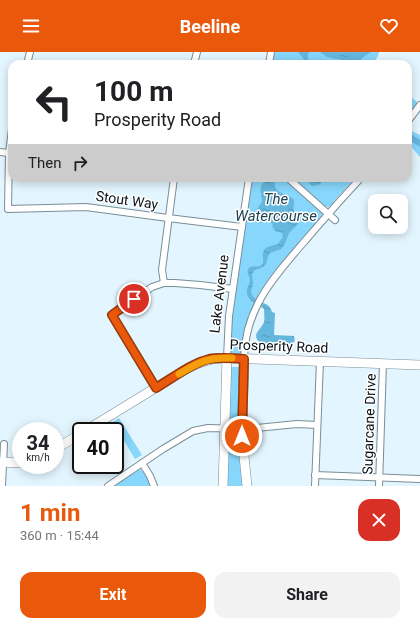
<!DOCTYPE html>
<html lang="en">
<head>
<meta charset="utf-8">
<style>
	:root { --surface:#fff; --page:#f2f2f2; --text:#202124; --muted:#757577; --accent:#ea580c }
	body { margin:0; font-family:Roboto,sans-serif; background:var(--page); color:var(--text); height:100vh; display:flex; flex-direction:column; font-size:15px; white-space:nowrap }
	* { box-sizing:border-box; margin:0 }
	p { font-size:13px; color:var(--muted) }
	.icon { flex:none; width:22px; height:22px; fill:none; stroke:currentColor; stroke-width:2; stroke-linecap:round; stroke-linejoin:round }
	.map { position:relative; height:434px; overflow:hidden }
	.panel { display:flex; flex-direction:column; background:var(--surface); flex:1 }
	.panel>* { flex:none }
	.hud { position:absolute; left:8px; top:8px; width:404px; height:122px; border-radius:12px; box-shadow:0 2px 10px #0003; background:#fff; color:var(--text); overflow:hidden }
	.fabs { position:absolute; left:368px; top:142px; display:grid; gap:8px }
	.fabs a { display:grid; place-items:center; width:40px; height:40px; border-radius:8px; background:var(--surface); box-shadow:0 2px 10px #0003; font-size:20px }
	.speed { position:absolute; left:12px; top:370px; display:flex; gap:8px; font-size:20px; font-weight:700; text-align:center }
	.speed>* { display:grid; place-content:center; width:52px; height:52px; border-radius:50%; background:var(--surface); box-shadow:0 2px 10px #0003; line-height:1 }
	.speed small { font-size:10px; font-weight:400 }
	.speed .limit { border:2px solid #111; border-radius:6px; background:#fff; color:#111 }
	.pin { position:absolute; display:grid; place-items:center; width:34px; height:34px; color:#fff; margin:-17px; border:2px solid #fff; border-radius:50%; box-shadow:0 1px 4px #0007 }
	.me { position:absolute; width:44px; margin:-22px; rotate:0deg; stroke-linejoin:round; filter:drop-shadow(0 0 3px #0008) }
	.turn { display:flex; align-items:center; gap:14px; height:84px; padding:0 20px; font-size:18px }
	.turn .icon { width:52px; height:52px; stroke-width:2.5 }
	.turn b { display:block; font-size:28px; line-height:34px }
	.then { display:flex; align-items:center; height:38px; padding:0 20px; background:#0003; gap:8px; font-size:15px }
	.round { display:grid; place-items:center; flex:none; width:42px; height:42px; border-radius:12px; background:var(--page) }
	.summary { display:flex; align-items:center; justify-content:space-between; height:68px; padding:0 20px }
	h1 { font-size:24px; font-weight:700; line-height:30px; color:var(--accent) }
	.cta { display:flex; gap:8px; margin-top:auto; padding:8px 20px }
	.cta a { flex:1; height:46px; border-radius:12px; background:var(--accent); color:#fff; font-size:16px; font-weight:700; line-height:46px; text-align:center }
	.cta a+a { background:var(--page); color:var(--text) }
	header { display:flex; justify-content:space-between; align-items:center; height:52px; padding:0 20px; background:var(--accent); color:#fff; font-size:18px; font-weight:700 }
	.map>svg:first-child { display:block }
</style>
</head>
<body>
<header><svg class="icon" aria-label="menu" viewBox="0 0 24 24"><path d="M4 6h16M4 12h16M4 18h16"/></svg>Beeline<svg class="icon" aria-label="heart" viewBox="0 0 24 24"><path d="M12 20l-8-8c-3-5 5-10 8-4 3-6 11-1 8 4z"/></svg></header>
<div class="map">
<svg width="420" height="434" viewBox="0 0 420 434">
	<defs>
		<pattern id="water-ripples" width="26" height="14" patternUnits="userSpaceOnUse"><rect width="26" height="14" fill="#65b7dd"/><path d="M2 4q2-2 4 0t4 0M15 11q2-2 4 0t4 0" fill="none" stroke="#569cbd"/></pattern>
	</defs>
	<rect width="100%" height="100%" fill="#e3f5fe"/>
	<!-- green -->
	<g fill="#87d6fb">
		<polygon points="274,0 379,0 378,4 373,12 271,12"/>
		<path d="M408,45H411L417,50C413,55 412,60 408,65Z"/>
		<polygon points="408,77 420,83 420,105 408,91"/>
		<polygon points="251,126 283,126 322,160 322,162 321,166 249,266 242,285 241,301 240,302 231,302 230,301 230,277"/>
		<polygon points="292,126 355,126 334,149 333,152 328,155 323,154"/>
		<polygon points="229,315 241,315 240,367 228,367"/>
		<polygon points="119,366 142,403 135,407 113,370"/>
		<polygon points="227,386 240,386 245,434 226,434"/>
		<path d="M139,417C146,420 148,428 150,434H114Z"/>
	</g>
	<!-- water -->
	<g fill="url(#water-ripples)">
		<path d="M298,0H309C307,4 308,8 311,12H305L303,6Z"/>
		<polygon points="320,0 371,0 362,6 358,12 347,12 342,8 327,5"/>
		<polygon points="408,80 420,88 420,95 408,87"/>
		<path d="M272,126H276C270,143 287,140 294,148C294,152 293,155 294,159C295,164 299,167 298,172L289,181L284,194L281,197L270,201L268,204L266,212L263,215L261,216L255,218L253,220L252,223L253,231L251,240C255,253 270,248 272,260L275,261L274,283L294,284C295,288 295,290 292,292C286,298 281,291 275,292C270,292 264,296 260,291C250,282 262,277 264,270C265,266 264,261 264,257C259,252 247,250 247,240C246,236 250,232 250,228C250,224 245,221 249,216C253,212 261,217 263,211C264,208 262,204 263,201C264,194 272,194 278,192L283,185L282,181L275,179L272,174L273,172L267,168L265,170L259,171C248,163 259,157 262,149C262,143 258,136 263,131C266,128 269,130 272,126Z"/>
		<polygon points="308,126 321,126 321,131 318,133 312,134 309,131"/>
	</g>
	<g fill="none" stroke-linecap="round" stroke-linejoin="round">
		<defs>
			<g id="street">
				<polyline points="27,12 30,0"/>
				<polyline points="194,12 197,0"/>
				<polyline points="269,12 271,0"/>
				<polyline points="408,69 420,53"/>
				<polyline points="12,77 9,101 8,157 86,155 168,166 242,175"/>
				<polyline points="0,100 9,101"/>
				<polyline points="288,126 335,168"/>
				<polyline points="164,231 162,218 174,126"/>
				<polyline points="227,306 229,264 249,126"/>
				<path d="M244,307C245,256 273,226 304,190C323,168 341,147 361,126"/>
				<polyline points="156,336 112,263 152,235 164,231 175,231 200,233 233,237"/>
				<polyline points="142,411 150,424 154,434"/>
				<polyline points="315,423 420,427"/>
				<polyline points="2,434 4,392"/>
				<polyline points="108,434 163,397 193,379 208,376 247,377 297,372 317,373"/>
				<polyline points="315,434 320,309"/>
				<polyline points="379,434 383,311"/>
			</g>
			<g id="secondary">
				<polyline points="244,307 242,384 247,434"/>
				<path d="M85,379L188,316C202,309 211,306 227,306L420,313"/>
				<polyline points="55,397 81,382"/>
				<polyline points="0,410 21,411"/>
				<polyline points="223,434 227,306"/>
			</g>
		</defs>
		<!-- street casing -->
		<use href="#street" stroke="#7a8e98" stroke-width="8"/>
		<!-- secondary casing -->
		<use href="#secondary" stroke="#7a8e98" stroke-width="10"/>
		<!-- street -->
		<use href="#street" stroke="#fff" stroke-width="6"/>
		<!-- secondary -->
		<use href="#secondary" stroke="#fff" stroke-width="9"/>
	</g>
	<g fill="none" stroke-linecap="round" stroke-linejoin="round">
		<defs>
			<path id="route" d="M134,247L112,263L156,336C171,327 192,311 209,307C220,305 232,306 244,307L242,384"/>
		</defs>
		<!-- route casing -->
		<use href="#route" stroke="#983908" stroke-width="10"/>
		<!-- route -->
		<use href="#route" stroke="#ea580c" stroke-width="7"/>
		<!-- slow -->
		<path stroke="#f59e0b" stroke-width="7" d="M179,322C199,310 208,305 232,306"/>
	</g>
	<g text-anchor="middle" stroke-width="3" stroke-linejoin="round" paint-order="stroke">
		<!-- street labels -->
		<g font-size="14" fill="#0b1317" stroke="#fff">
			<text transform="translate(127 148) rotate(8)" y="5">Stout Way</text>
			<text transform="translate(219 242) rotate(-83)" y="5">Lake Avenue</text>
			<text transform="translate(279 294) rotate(2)" y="5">Prosperity Road</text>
			<text transform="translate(369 372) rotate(-88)" y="5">Sugarcane Drive</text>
		</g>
		<!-- water labels -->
		<g font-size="15" font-style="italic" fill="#1f4454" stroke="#fff">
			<text x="276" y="152">The<tspan x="276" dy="17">Watercourse</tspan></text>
		</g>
	</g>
</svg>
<div class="fabs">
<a><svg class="icon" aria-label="search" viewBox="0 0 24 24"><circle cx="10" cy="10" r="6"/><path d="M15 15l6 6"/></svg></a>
</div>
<div class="speed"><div>34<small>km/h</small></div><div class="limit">40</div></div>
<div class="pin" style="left:134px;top:247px;background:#d93025"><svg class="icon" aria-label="arrive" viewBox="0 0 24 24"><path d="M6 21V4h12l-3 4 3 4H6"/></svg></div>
<svg class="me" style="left:242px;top:384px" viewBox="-20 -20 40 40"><circle r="17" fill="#ea580c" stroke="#fff" stroke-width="3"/><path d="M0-11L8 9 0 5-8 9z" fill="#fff"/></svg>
<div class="hud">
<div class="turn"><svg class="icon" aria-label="left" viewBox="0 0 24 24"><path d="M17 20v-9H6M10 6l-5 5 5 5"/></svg><div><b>100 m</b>Prosperity Road</div></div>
<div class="then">Then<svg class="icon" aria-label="right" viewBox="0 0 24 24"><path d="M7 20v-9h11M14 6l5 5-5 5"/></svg></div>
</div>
</div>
<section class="panel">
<div class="summary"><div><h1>1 min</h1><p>360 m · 15:44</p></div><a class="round" style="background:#d93025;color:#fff"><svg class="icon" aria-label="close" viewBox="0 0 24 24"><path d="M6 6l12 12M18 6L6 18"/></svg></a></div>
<div class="cta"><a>Exit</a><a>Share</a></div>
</section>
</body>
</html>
